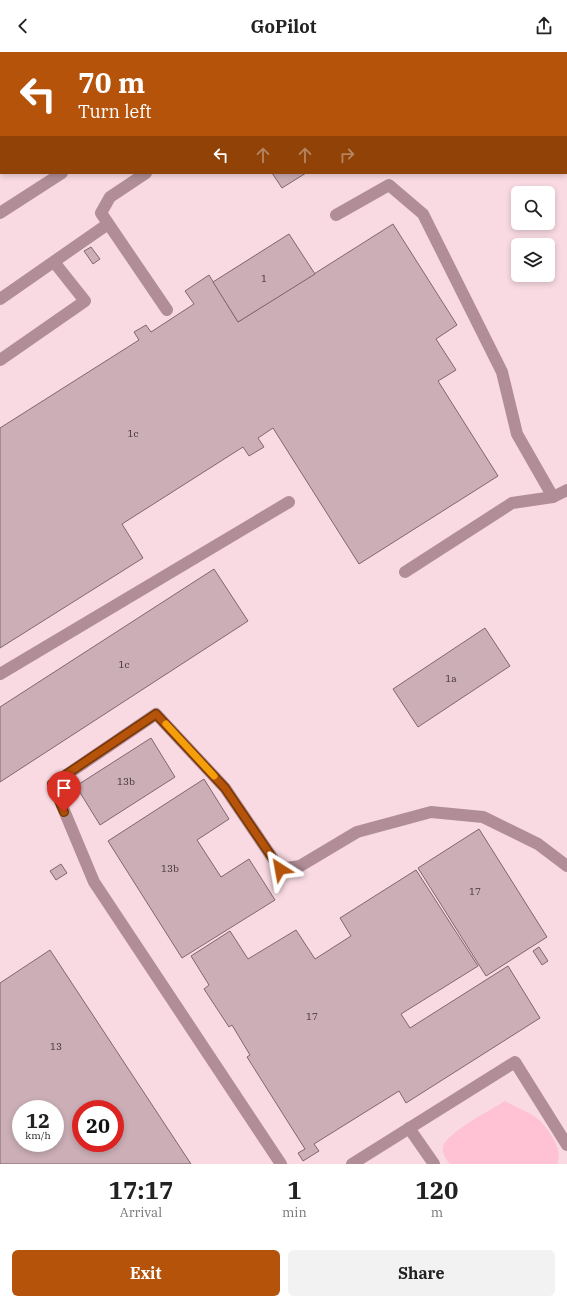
<!DOCTYPE html>
<html lang="en">
<head>
<meta charset="utf-8">
<style>
	:root { --surface:#fff; --page:#f2f2f2; --text:#222; --muted:#767676; --accent:#b45309 }
	body { margin:0; font-family:"IBM Plex Serif",serif; background:var(--page); color:var(--text); height:100vh; display:flex; flex-direction:column; font-size:15px; white-space:nowrap }
	* { box-sizing:border-box; margin:0 }
	p { font-size:13px; color:var(--muted) }
	.icon { flex:none; width:22px; height:22px; fill:none; stroke:currentColor; stroke-width:2; stroke-linecap:round; stroke-linejoin:round }
	.map { position:relative; height:1112px; overflow:hidden }
	.side { display:flex; flex-direction:column; background:var(--surface); flex:1 }
	.side>* { flex:none }
	.guide { position:absolute; left:0px; top:0px; width:567px; height:122px; box-shadow:0 2px 6px #0003; background:#b45309; color:#fff; overflow:hidden }
	.fabs { position:absolute; left:511px; top:134px; display:grid; gap:8px }
	.fabs a { display:grid; place-items:center; width:44px; height:44px; border-radius:6px; background:var(--surface); box-shadow:0 2px 6px #0003; font-size:20px }
	.speed { position:absolute; left:12px; top:1048px; display:flex; gap:8px; font-size:20px; font-weight:700; text-align:center }
	.speed>* { display:grid; place-content:center; width:52px; height:52px; border-radius:50%; background:var(--surface); box-shadow:0 2px 6px #0003; line-height:1 }
	.speed small { font-size:10px; font-weight:400 }
	.speed .limit { border:6px solid #d22; background:#fff; color:#111 }
	.pin { position:absolute; display:grid; place-items:center; width:34px; height:34px; color:#fff; margin:-41px -17px; border-radius:50% 50% 50% 0; rotate:-45deg; box-shadow:0 0 4px #0007 }
	.pin .icon { rotate:45deg }
	.me { position:absolute; width:44px; margin:-22px; rotate:326deg; stroke-linejoin:round; filter:drop-shadow(0 0 3px #0008) }
	.turn { display:flex; align-items:center; gap:14px; height:84px; padding:0 12px; font-size:18px }
	.turn .icon { width:52px; height:52px; stroke-width:2.5 }
	.turn b { display:block; font-size:28px; line-height:34px }
	.lanes { display:flex; align-items:center; height:38px; padding:0 12px; background:#0003; justify-content:center; gap:20px; direction:ltr }
	.lanes .off { opacity:.35 }
	.eta { display:flex; justify-content:space-evenly; align-items:center; height:68px; text-align:center }
	.eta b { font-size:24px; font-weight:700; line-height:28px }
	.primary-button { display:flex; gap:8px; margin-top:auto; padding:8px 12px }
	.primary-button a { flex:1; height:46px; border-radius:6px; background:var(--accent); color:#fff; font-size:16px; font-weight:700; line-height:46px; text-align:center }
	.primary-button a+a { background:var(--page); color:var(--text) }
	header { display:flex; justify-content:space-between; align-items:center; height:52px; padding:0 12px; background:var(--surface); font-size:18px; font-weight:700 }
	.map>svg:first-child { display:block }
</style>
</head>
<body>
<header><svg class="icon" aria-label="back" viewBox="0 0 24 24"><path d="M15 5l-7 7 7 7"/></svg>GoPilot<svg class="icon" aria-label="share" viewBox="0 0 24 24"><path d="M12 15V3M7 8l5-5 5 5M5 13v7h14v-7"/></svg></header>
<div class="map">
<svg width="567" height="1112" viewBox="0 0 567 1112">
	<rect width="100%" height="100%" fill="#f9dae2"/>
	<!-- green -->
	<path fill="#fec2d4" d="M505,1049C515,1055 529,1060 538,1067C548,1076 564,1098 557,1112H450C446,1107 442,1102 443,1095C447,1080 491,1058 505,1049Z"/>
	<!-- building -->
	<g fill="#cbaeb6" stroke="#81666e" fill-rule="evenodd">
		<polygon points="0,0 104,0 1,1 0,70"/>
		<polygon points="272,121 306,121 282,136"/>
		<polygon points="393,172 457,273 436,287 456,318 438,329 498,424 359,512 273,376 258,386 264,395 249,404 243,395 122,472 143,506 0,596 0,376 139,288 134,280 146,273 151,280 194,252 185,239 209,223 238,270"/>
		<polygon points="289,182 315,222 238,270 213,230"/>
		<polygon points="91,195 100,207 93,212 84,199"/>
		<polygon points="214,517 248,569 0,730 0,655"/>
		<polygon points="485,576 510,614 418,675 393,637"/>
		<polygon points="151,686 175,725 100,773 76,734"/>
		<polygon points="204,727 229,767 197,788 221,825 249,807 275,848 182,906 108,789"/>
		<polygon points="479,777 547,885 486,924 418,816"/>
		<polygon points="61,812 67,821 56,828 50,819"/>
		<polygon points="416,818 478,914 401,962 410,976 508,914 540,966 406,1051 399,1039 314,1092 319,1099 303,1109 298,1101 305,1097 247,1005 250,1003 232,973 229,975 204,937 209,933 191,904 230,879 248,907 296,878 315,907 351,884 340,866"/>
		<polygon points="539,895 548,909 542,913 533,899"/>
		<path d="M50,898L191,1112H0V931ZM21,1057H55V1091H21ZM81,1057H115V1091H81Z"/>
	</g>
	<g fill="none" stroke-linecap="round" stroke-linejoin="round">
		<!-- minor -->
		<g stroke="#b08d97" stroke-width="12">
			<polyline points="162,1 164,0"/>
			<polyline points="248,1 249,0"/>
			<polyline points="320,1 322,0"/>
			<polyline points="0,108 1,107"/>
			<polyline points="146,121 110,145 101,161 167,258"/>
			<polyline points="0,161 62,121"/>
			<polyline points="336,163 389,133 423,162 502,320 517,382 553,445"/>
			<polyline points="0,247 108,172"/>
			<polyline points="0,308 85,249 54,210"/>
			<polyline points="405,520 512,451 553,445 567,438"/>
			<polyline points="0,622 289,450"/>
			<polyline points="409,1076 434,1112"/>
			<polyline points="281,1112 94,830 53,732 156,662 225,736 280,817 300,814 357,780 431,760 483,765 538,792 567,814"/>
			<polyline points="352,1112 515,1010 567,1093"/>
		</g>
	</g>
	<g fill="none" stroke-linecap="round" stroke-linejoin="round">
		<defs>
			<polyline id="route" points="64,760 52,732 156,662 225,736 280,817"/>
		</defs>
		<!-- route casing -->
		<use href="#route" stroke="#753606" stroke-width="10"/>
		<!-- route -->
		<use href="#route" stroke="#b45309" stroke-width="7"/>
		<!-- slow -->
		<polyline stroke="#f59e0b" stroke-width="7" points="166,672 214,724"/>
	</g>
	<g text-anchor="middle" stroke-width="3.5" stroke-linejoin="round" paint-order="stroke">
		<!-- number labels -->
		<g font-size="10" fill="#413337">
			<text x="264" y="230">1</text>
			<text x="133" y="385">1c</text>
			<text x="124" y="616">1c</text>
			<text x="451" y="630">1a</text>
			<text x="126" y="733">13b</text>
			<text x="170" y="820">13b</text>
			<text x="475" y="843">17</text>
			<text x="312" y="968">17</text>
			<text x="56" y="998">13</text>
		</g>
	</g>
</svg>
<div class="fabs">
<a><svg class="icon" aria-label="search" viewBox="0 0 24 24"><circle cx="10" cy="10" r="6"/><path d="M15 15l6 6"/></svg></a>
<a><svg class="icon" aria-label="layers" viewBox="0 0 24 24"><path d="M12 4l9 5-9 5-9-5zM3 14l9 5 9-5"/></svg></a>
</div>
<div class="speed"><div>12<small>km/h</small></div><div class="limit">20</div></div>
<div class="pin" style="left:64px;top:760px;background:#d93025"><svg class="icon" aria-label="arrive" viewBox="0 0 24 24"><path d="M6 21V4h12l-3 4 3 4H6"/></svg></div>
<svg class="me" style="left:280px;top:817px" viewBox="-20 -20 40 40"><path d="M0-17L14 15 0 8-14 15z" fill="#b45309" stroke="#fff" stroke-width="4"/></svg>
<div class="guide">
<div class="turn"><svg class="icon" aria-label="left" viewBox="0 0 24 24"><path d="M17 20v-9H6M10 6l-5 5 5 5"/></svg><div><b>70 m</b>Turn left</div></div>
<div class="lanes"><svg class="icon" aria-label="left" viewBox="0 0 24 24"><path d="M17 20v-9H6M10 6l-5 5 5 5"/></svg><svg class="icon off" aria-label="ahead" viewBox="0 0 24 24"><path d="M12 20V5M6 11l6-6 6 6"/></svg><svg class="icon off" aria-label="ahead" viewBox="0 0 24 24"><path d="M12 20V5M6 11l6-6 6 6"/></svg><svg class="icon off" aria-label="right" viewBox="0 0 24 24"><path d="M7 20v-9h11M14 6l5 5-5 5"/></svg></div>
</div>
</div>
<section class="side">
<div class="eta">
<div><b>17:17</b><p>Arrival</p></div>
<div><b>1</b><p>min</p></div>
<div><b>120</b><p>m</p></div>
</div>
<div class="primary-button"><a>Exit</a><a>Share</a></div>
</section>
</body>
</html>
